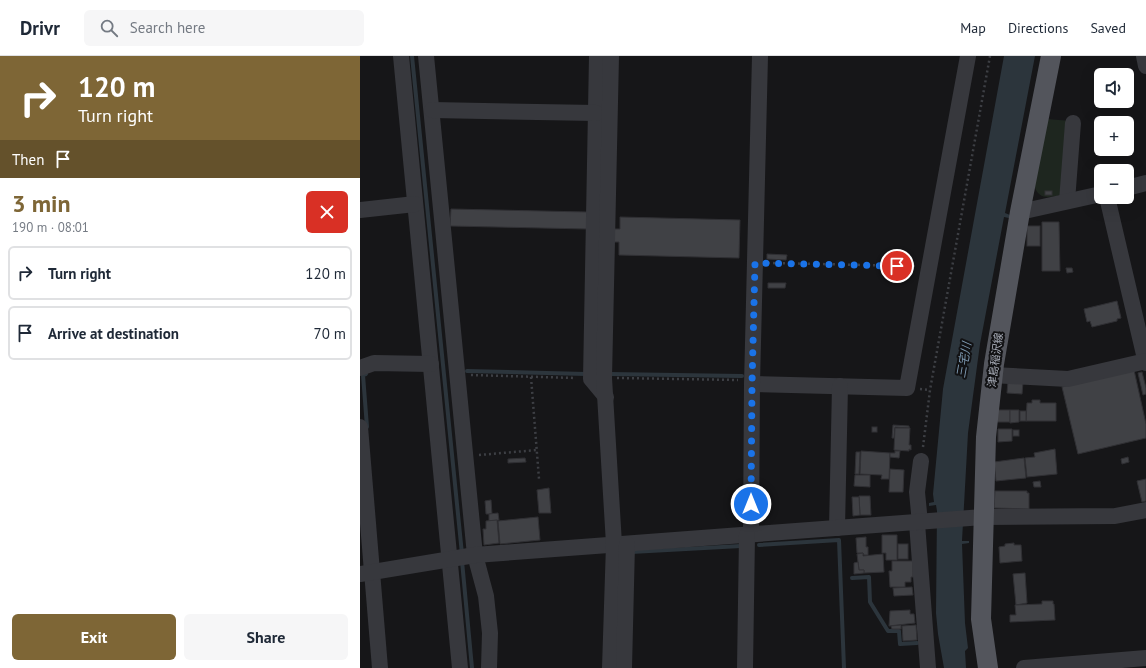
<!DOCTYPE html>
<html lang="en">
<head>
<meta charset="utf-8">
<style>
	:root { --surface:#fff; --page:#f6f6f7; --text:#1f2937; --muted:#747a83; --line:#e0e1e3; --accent:#7e6636 }
	body { margin:0; font-family:"PT Sans","Noto Sans JP",sans-serif; background:var(--page); color:var(--text); height:100vh; display:flex; flex-direction:column; font-size:15px; white-space:nowrap }
	* { box-sizing:border-box; margin:0 }
	p { font-size:13px; color:var(--muted) }
	.icon { flex:none; width:22px; height:22px; fill:none; stroke:currentColor; stroke-width:2; stroke-linecap:round; stroke-linejoin:round }
	.map { position:relative; flex:1; overflow:hidden }
	.side { display:flex; flex-direction:column; background:var(--surface); width:360px }
	.side>* { flex:none }
	.guide { background:#7e6636; color:#fff; overflow:hidden }
	.buttons { position:absolute; left:734px; top:12px; display:grid; gap:8px }
	.buttons a { display:grid; place-items:center; width:40px; height:40px; border-radius:6px; background:var(--surface); box-shadow:0 4px 16px #0002; font-size:20px }
	.pin { position:absolute; display:grid; place-items:center; width:34px; height:34px; color:#fff; margin:-17px; border:2px solid #fff; border-radius:50%; box-shadow:0 1px 4px #0007 }
	.me { position:absolute; width:44px; margin:-22px; rotate:0deg; stroke-linejoin:round; filter:drop-shadow(0 0 3px #0008) }
	.turn { display:flex; align-items:center; gap:14px; height:84px; padding:0 12px; font-size:18px }
	.turn .icon { width:52px; height:52px; stroke-width:2.5 }
	.turn b { display:block; font-size:28px; line-height:34px }
	.then { display:flex; align-items:center; height:38px; padding:0 12px; background:#0003; gap:8px; font-size:15px }
	.round { display:grid; place-items:center; flex:none; width:42px; height:42px; border-radius:6px; background:var(--page) }
	.head { display:flex; align-items:center; justify-content:space-between; height:68px; padding:0 12px }
	h1 { font-size:24px; font-weight:800; line-height:30px; color:var(--accent) }
	.primary-button { display:flex; gap:8px; margin-top:auto; padding:8px 12px }
	.primary-button a { flex:1; height:46px; border-radius:6px; background:var(--accent); color:#fff; font-size:16px; font-weight:800; line-height:46px; text-align:center }
	.primary-button a+a { background:var(--page); color:var(--text) }
	ul { padding:0; list-style:none }
	li { display:flex; align-items:center; gap:12px; height:54px; margin:0 8px 6px; padding:0 4px; border:2px solid var(--line); border-radius:6px }
	li div { flex:1 }
	li b { display:block; font-size:15px }
	li em { font-style:normal }
	header { display:flex; align-items:center; gap:24px; box-sizing:border-box; height:56px; padding:0 20px; background:var(--surface); border-bottom:1px solid var(--line) }
	header strong { font-size:19px }
	nav { display:flex; gap:22px; margin-inline-start:auto; font-size:14px }
	.search { width:280px; height:36px; background:var(--page); display:flex; align-items:center; gap:10px; box-sizing:border-box; padding:0 14px; border-radius:6px; color:var(--muted); font-size:15px }
	main { display:flex; flex:1; min-height:0 }
	.map>svg:first-child { display:block }
</style>
</head>
<body>
<header>
<strong>Drivr</strong>
<div class="search"><svg class="icon" aria-label="search" viewBox="0 0 24 24"><circle cx="10" cy="10" r="6"/><path d="M15 15l6 6"/></svg>Search here</div>
<nav><a>Map</a><a>Directions</a><a>Saved</a></nav>
</header>
<main>
<section class="side">
<div class="guide">
<div class="turn"><svg class="icon" aria-label="right" viewBox="0 0 24 24"><path d="M7 20v-9h11M14 6l5 5-5 5"/></svg><div><b>120 m</b>Turn right</div></div>
<div class="then">Then<svg class="icon" aria-label="arrive" viewBox="0 0 24 24"><path d="M6 21V4h12l-3 4 3 4H6"/></svg></div>
</div>
<div class="head"><div><h1>3 min</h1><p>190 m · 08:01</p></div><a class="round" style="background:#d93025;color:#fff"><svg class="icon" aria-label="close" viewBox="0 0 24 24"><path d="M6 6l12 12M18 6L6 18"/></svg></a></div>
<ul>
<li><svg class="icon" aria-label="right" viewBox="0 0 24 24"><path d="M7 20v-9h11M14 6l5 5-5 5"/></svg><div><b>Turn right</b></div><em>120 m</em></li>
<li><svg class="icon" aria-label="arrive" viewBox="0 0 24 24"><path d="M6 21V4h12l-3 4 3 4H6"/></svg><div><b>Arrive at destination</b></div><em>70 m</em></li>
</ul>
<div class="primary-button"><a>Exit</a><a>Share</a></div>
</section>
<div class="map">
<svg width="786" height="612" viewBox="0 0 786 612">
	<rect width="100%" height="100%" fill="#161618"/>
	<!-- green -->
	<path fill="#1e261f" d="M687,63L711,65L702,139C689,141 679,145 674,129Z"/>
	<!-- water -->
	<polygon fill="#2c353c" points="644,0 675,0 645,157 650,159 649,162 644,161 620,288 608,377 602,485 609,485 609,487 602,488 605,567 608,592 605,595 606,612 584,612 578,578 576,557 577,455 576,449 569,450 569,447 574,446 573,438 583,333"/>
	<g fill="none" stroke-linecap="round" stroke-linejoin="round">
		<!-- stream -->
		<g stroke="#2c353c" stroke-width="4">
			<path d="M52,0C70,166 84,332 102,498"/>
			<polyline points="107,315 226,318"/>
			<polyline points="6,318 3,319 7,371"/>
			<polyline points="250,318 382,320"/>
			<polyline points="399,489 479,484 484,612"/>
			<polyline points="271,496 381,490"/>
			<polyline points="102,505 112,612"/>
			<polyline points="492,522 509,521 510,546 528,575 539,575 540,588 557,587"/>
		</g>
	</g>
	<!-- building -->
	<g fill="#404145" stroke="#303034">
		<rect x="685" y="135" width="7" height="4"/>
		<polygon points="91,153 227,156 227,173 90,170"/>
		<polygon points="260,161 380,164 379,202 259,199 259,186 253,186 254,173 260,173"/>
		<polygon points="682,166 699,166 700,215 682,215"/>
		<rect x="667" y="170" width="13" height="20"/>
		<polygon points="407,198 427,199 426,204 407,203"/>
		<polygon points="706,212 712,212 713,216 707,217"/>
		<polygon points="408,227 426,227 425,232 408,232"/>
		<polygon points="757,245 761,262 757,263 757,265 732,271 730,265 727,266 724,253"/>
		<polygon points="774,314 786,368 786,382 718,398 702,331"/>
		<polygon points="782,316 786,332 786,338 783,339 778,317"/>
		<polygon points="648,325 663,326 662,338 647,337"/>
		<polygon points="672,344 680,344 680,347 696,347 696,365 666,365 667,347 672,347"/>
		<polygon points="636,354 650,354 650,366 637,366"/>
		<polygon points="650,354 659,354 659,366 650,367"/>
		<rect x="660" y="355" width="6" height="10"/>
		<polygon points="533,369 549,370 549,372 535,371 534,382 532,382"/>
		<rect x="512" y="371" width="5" height="5"/>
		<polygon points="535,372 550,372 549,389 551,389 551,394 549,393 549,395 534,394"/>
		<polygon points="638,373 652,373 652,385 638,386"/>
		<rect x="653" y="374" width="6" height="6"/>
		<polygon points="695,393 697,418 667,421 665,402 675,401 674,397"/>
		<polygon points="501,395 530,397 529,423 521,423 522,419 500,418"/>
		<polygon points="535,395 540,395 539,402 530,401 530,397 535,397"/>
		<polygon points="496,396 500,396 499,418 495,418"/>
		<polygon points="768,401 769,406 762,408 761,403"/>
		<polygon points="165,402 166,406 148,407 148,403"/>
		<polygon points="664,402 666,422 636,425 634,406"/>
		<polygon points="530,413 544,414 543,436 529,436"/>
		<polygon points="495,419 510,419 510,431 494,430"/>
		<polygon points="786,423 786,445 782,446 777,425"/>
		<polygon points="680,425 681,431 674,431 673,426"/>
		<polygon points="189,432 191,457 179,457 177,434"/>
		<polygon points="635,435 667,435 667,437 669,437 669,453 634,452"/>
		<polygon points="499,440 510,440 511,459 500,459"/>
		<polygon points="492,441 499,441 500,459 493,460"/>
		<polygon points="131,444 132,458 126,458 125,445"/>
		<polygon points="138,457 139,464 129,465 129,458"/>
		<polygon points="178,461 180,484 140,488 138,465"/>
		<polygon points="137,464 139,487 124,489 123,473 126,473 126,465"/>
		<polygon points="522,479 537,479 537,504 526,504 526,497 522,497"/>
		<polygon points="506,481 506,491 508,491 508,499 504,499 503,497 497,497 496,482"/>
		<polygon points="654,487 654,489 661,489 662,505 640,507 639,491 645,490 645,488"/>
		<rect x="538" y="488" width="10" height="15"/>
		<polygon points="503,497 503,500 523,498 524,516 504,517 504,514 499,514 497,498"/>
		<polygon points="532,505 553,505 553,521 551,521 551,526 545,526 545,531 530,531 529,515 532,515"/>
		<polygon points="498,506 499,514 504,514 504,517 494,518 494,507"/>
		<polygon points="665,517 667,547 656,549 653,518"/>
		<polygon points="552,531 553,539 534,540 533,532"/>
		<polygon points="682,545 693,545 693,548 694,548 695,564 650,566 650,559 656,559 655,549 682,548"/>
		<polygon points="550,554 550,558 554,558 555,567 529,570 530,555"/>
		<polygon points="541,569 541,573 532,573 531,570"/>
		<polygon points="556,569 557,584 543,585 542,570"/>
	</g>
	<g fill="none" stroke-linecap="round" stroke-linejoin="round">
		<!-- path -->
		<g stroke="#3d3f44" stroke-width="2.5" stroke-dasharray="2 3" stroke-linecap="butt">
			<polyline points="408,207 555,210"/>
			<polyline points="111,319 216,322"/>
			<polyline points="171,321 179,423"/>
			<polyline points="257,322 378,324"/>
			<polyline points="560,333 570,334"/>
			<polyline points="563,391 570,334 630,0"/>
			<polyline points="119,399 177,394"/>
		</g>
		<!-- minor -->
		<g stroke="#37383d" stroke-width="16">
			<polyline points="41,0 100,612"/>
			<polyline points="66,0 115,499 126,540 130,577 129,612"/>
			<polyline points="237,0 231,323 246,341"/>
			<polyline points="784,0 786,10"/>
			<polyline points="72,54 236,57"/>
			<polyline points="767,132 786,127"/>
			<polyline points="747,141 786,307"/>
			<polyline points="707,145 713,67"/>
			<polyline points="0,154 55,148"/>
			<polyline points="660,156 741,138"/>
			<polyline points="0,312 14,307 71,308"/>
			<polyline points="632,319 708,323 786,305"/>
			<polyline points="392,328 547,332 608,0"/>
			<polyline points="0,371 20,612"/>
			<polyline points="557,467 568,612"/>
			<polyline points="560,467 557,436 561,405"/>
			<polyline points="477,472 480,330"/>
			<polyline points="391,479 392,328 400,0"/>
			<polyline points="0,518 115,499 623,461 755,460 786,454"/>
			<polyline points="250,612 254,488 244,322 251,0"/>
			<polyline points="264,612 267,488"/>
			<polyline points="385,612 387,479"/>
			<polyline points="664,612 786,602"/>
		</g>
		<!-- major -->
		<polyline stroke="#53555c" stroke-width="20" points="628,612 621,563 626,381 634,308 660,156 691,0"/>
	</g>
	<g fill="none" stroke-linecap="round" stroke-linejoin="round">
		<!-- route -->
		<polyline stroke="#1a73e8" stroke-width="7" stroke-dasharray="0 12.6" points="391,448 392,328 395,207 537,210"/>
	</g>
	<g text-anchor="middle" stroke-width="4" stroke-linejoin="round" paint-order="stroke">
		<!-- street labels -->
		<g font-size="11" fill="#a8adb8" stroke="#111113">
			<text transform="translate(635 304) rotate(-82)" y="4">津島稲沢線</text>
		</g>
		<!-- water labels -->
		<g font-size="12" font-style="italic" fill="#7f9bb3" stroke="#111113">
			<text transform="translate(604 304) rotate(-80)" y="4">三宅川</text>
		</g>
	</g>
</svg>
<div class="buttons">
<a><svg class="icon" aria-label="sound" viewBox="0 0 24 24"><path d="M4 9h4l5-4v14l-5-4H4zM17 9q2 3 0 6"/></svg></a>
<a>+</a>
<a>−</a>
</div>
<div class="pin" style="left:537px;top:210px;background:#d93025"><svg class="icon" aria-label="arrive" viewBox="0 0 24 24"><path d="M6 21V4h12l-3 4 3 4H6"/></svg></div>
<svg class="me" style="left:391px;top:448px" viewBox="-20 -20 40 40"><circle r="17" fill="#1a73e8" stroke="#fff" stroke-width="3"/><path d="M0-11L8 9 0 5-8 9z" fill="#fff"/></svg>
</div>
</main>
</body>
</html>
